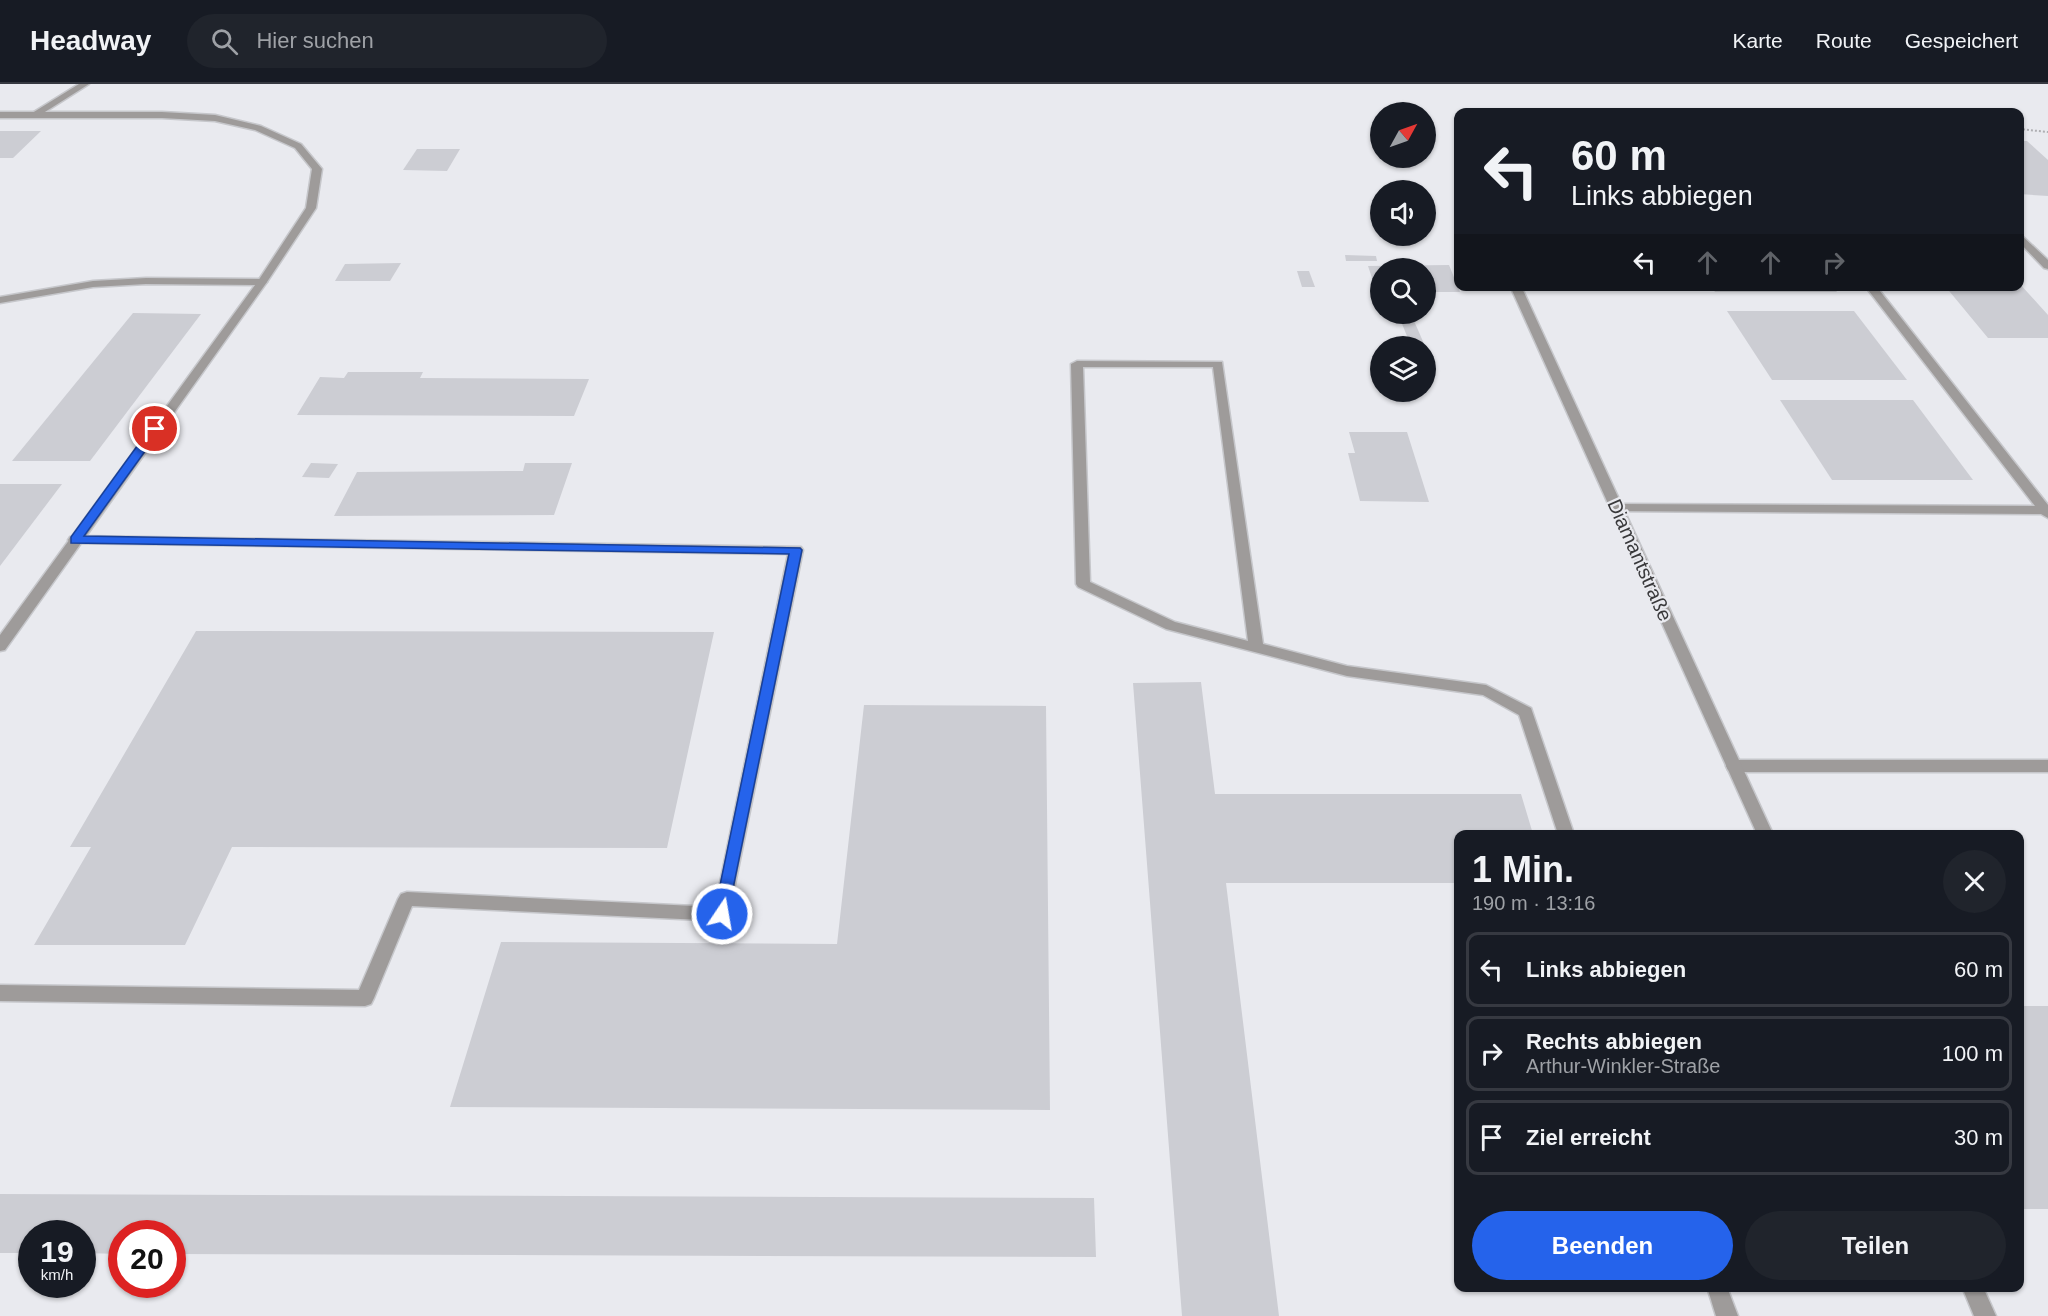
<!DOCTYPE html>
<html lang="de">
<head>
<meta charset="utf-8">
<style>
	:root { --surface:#171b24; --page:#20242c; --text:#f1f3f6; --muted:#9ea1a6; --line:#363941; --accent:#2563eb }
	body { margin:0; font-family:Helvetica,sans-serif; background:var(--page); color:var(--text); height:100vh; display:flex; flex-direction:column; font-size:22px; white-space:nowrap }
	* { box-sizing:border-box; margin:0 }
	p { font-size:20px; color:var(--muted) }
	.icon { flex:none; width:33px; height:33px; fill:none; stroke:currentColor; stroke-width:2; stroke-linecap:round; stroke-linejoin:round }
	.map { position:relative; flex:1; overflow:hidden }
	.details { position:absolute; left:1454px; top:746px; width:570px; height:462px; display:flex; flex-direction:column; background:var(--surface); border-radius:12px; box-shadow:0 2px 4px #0004 }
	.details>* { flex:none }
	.top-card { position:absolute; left:1454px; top:24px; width:570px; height:183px; border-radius:12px; box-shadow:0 2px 4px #0004; background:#171b24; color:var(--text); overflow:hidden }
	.needle { width:39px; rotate:50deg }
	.controls { position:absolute; left:1370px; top:18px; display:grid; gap:12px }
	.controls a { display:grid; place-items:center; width:66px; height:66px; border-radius:50%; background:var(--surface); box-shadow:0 2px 4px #0004; font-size:30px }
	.speed { position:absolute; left:18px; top:1136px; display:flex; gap:12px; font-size:30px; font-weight:700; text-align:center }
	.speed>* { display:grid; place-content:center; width:78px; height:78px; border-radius:50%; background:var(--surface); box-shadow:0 2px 4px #0004; line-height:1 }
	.speed small { font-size:15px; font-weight:400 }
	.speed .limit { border:9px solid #d22; background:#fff; color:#111 }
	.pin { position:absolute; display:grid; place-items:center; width:51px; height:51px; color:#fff; margin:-26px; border:3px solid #fff; border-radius:50%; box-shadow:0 2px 6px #0007 }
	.me { position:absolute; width:66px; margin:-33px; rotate:12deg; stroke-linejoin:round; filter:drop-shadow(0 0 4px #0008) }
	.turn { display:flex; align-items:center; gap:21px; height:126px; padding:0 18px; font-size:27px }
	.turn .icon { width:78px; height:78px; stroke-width:2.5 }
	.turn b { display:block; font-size:42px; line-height:51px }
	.lanes { display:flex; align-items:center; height:57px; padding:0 18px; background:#0003; justify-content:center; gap:30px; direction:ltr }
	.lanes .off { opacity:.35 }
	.round { display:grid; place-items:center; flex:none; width:63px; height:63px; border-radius:32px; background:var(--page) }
	.overview { display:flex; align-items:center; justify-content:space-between; height:102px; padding:0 18px }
	h1 { font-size:36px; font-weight:600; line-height:45px }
	.primary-button { display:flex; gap:12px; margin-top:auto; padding:12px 18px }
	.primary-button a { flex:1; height:69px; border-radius:36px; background:var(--accent); color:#fff; font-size:24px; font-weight:600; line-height:69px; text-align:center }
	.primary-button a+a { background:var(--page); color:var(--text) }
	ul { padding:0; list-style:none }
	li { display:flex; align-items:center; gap:18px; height:75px; margin:0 12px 9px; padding:0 6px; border:3px solid var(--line); border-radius:12px }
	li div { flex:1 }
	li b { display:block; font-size:22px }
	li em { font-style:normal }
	header { display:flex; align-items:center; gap:36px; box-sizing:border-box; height:84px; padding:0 30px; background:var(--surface); border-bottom:2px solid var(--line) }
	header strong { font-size:28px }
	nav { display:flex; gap:33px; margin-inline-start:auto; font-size:21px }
	.search { width:420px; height:54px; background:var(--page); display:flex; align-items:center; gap:15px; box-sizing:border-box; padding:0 21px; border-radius:33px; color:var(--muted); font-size:22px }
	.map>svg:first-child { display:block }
</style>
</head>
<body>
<header>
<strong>Headway</strong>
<div class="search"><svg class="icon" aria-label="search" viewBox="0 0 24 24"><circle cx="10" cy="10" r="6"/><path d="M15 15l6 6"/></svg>Hier suchen</div>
<nav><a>Karte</a><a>Route</a><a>Gespeichert</a></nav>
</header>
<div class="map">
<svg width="2048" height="1232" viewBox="0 0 2048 1232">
	<rect width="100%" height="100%" fill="#e9eaef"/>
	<!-- building -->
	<g fill="#cccdd3">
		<polygon points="0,47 41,47 13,74 0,74"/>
		<polygon points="2019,57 2027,57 2048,76 2048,112 2019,110"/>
		<polygon points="417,65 460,65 447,87 403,86"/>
		<polygon points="1345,171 1376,172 1377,177 1346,177"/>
		<polygon points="401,179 390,197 335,197 345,180"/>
		<polygon points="1449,181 1460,208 1425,208 1425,184 1380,184 1380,209 1377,209 1368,182"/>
		<polygon points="1297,187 1309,187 1315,203 1302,203"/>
		<polygon points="2019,199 2048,231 2048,254 1988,254 1945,202 2019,202"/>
		<polygon points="1711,202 1833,202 1837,208 1715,208"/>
		<polygon points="1727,227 1854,227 1907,296 1772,296"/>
		<polygon points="133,229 201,230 90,377 12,377"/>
		<polygon points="1398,230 1411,230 1425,262 1411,262"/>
		<polygon points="348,288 423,288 420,294 589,295 574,332 297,331 320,293 344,294"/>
		<polygon points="1780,316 1913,316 1973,396 1832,396"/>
		<polygon points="1349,348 1407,348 1429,418 1360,417 1348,369 1355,369"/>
		<polygon points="311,379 338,380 329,394 302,393"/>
		<polygon points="525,379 572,379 554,431 334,432 357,388 523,387"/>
		<polygon points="0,400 62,400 0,482"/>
		<polygon points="196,547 714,548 667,764 232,763 185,861 34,861 91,763 70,763"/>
		<polygon points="1201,598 1215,710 1521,710 1533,750 1458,750 1458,799 1226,799 1279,1232 1182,1232 1133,599"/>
		<polygon points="864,621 1046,622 1050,1026 450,1023 501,858 837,860"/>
		<rect x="2019" y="922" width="29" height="203"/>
		<polygon points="0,1110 1094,1114 1096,1173 172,1170 172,1149 122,1149 122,1170 82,1169 82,1149 32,1149 32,1169 0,1169"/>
	</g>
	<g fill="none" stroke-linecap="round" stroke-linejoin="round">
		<defs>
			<g id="service">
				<polygon points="79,0 89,0 37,33 29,31"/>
				<polygon points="2019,149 2048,176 2048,185 2044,184 2019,158"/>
				<polygon points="146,194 262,195 267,198 262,201 146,200 93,203 0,219 0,213 93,197"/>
				<polygon points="1865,202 1876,202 2048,421 2048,434 2041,430 1612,427 1610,424 1617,420 2035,422"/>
				<path d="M1077,277L1222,278L1263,560L1347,582L1486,601L1531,624L1574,750H1558L1519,631L1483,611L1347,592L1166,545L1078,503L1076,500L1071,280ZM1083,283H1213L1248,557L1175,538L1090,498Z"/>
				<polygon points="75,452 801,463 803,466 728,835 722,837 412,822 374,914 371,920 365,922 0,917 0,901 359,906 398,815 401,810 407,808 715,823 788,470 70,459 68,456 70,453"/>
				<polygon points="1734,676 2048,676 2048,688 1734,688 1728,686 1726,682 1728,678"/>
				<polygon points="1707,1203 1727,1203 1738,1232 1716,1232"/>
			</g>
			<g id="minor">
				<polygon points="1510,202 1521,202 1773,750 1757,750"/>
				<polygon points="1962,1203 1983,1203 1996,1232 1974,1232"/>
			</g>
			<polygon id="tertiary" points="0,28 162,28 215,31 261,42 301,60 322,85 316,124 267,198 5,566 0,567 0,551 258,197 306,124 312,85 295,64 255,46 215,37 162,34 0,34"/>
		</defs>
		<!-- service casing -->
		<use href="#service" stroke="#c6c7cb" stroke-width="3"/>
		<!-- minor casing -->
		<use href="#minor" stroke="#c6c7cb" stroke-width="3"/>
		<!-- tertiary casing -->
		<use href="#tertiary" stroke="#c6c7cb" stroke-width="3"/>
		<!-- path -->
		<polyline stroke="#aeaeb2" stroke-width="2" stroke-dasharray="2 2" stroke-linecap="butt" points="2019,45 2048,48"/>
		<!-- service -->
		<use href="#service" fill="#9e9b9a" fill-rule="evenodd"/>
		<!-- minor -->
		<use href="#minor" fill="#9e9b9a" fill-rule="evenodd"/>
		<!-- tertiary -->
		<use href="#tertiary" fill="#9e9b9a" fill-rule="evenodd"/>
	</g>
	<!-- route -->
	<polygon fill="#2563eb" stroke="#184099" stroke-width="1.5" points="155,342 161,345 84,452 800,464 802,466 727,834 722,836 714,830 789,470 71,459 71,453 151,343"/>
	<g text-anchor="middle" stroke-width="4.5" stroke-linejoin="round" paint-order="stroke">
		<!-- street labels -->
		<g font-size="20" fill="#39393b" stroke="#e9eaef">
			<text transform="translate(1640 476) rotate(66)" y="7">Diamantstraße</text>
		</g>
	</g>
</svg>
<div class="controls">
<a><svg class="needle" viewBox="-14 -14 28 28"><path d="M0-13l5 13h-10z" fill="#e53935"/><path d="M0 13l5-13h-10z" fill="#9ea1a6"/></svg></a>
<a><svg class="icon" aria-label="sound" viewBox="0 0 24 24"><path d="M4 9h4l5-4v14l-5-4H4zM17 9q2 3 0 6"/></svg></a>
<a><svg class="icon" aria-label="search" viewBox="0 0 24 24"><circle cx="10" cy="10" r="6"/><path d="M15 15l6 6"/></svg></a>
<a><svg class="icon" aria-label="layers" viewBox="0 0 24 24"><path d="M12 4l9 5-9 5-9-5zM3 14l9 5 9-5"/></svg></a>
</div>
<div class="speed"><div>19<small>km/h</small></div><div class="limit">20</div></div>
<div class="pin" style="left:155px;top:345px;background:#d93025"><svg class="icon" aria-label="arrive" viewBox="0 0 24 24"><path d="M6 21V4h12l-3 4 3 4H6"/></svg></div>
<svg class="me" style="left:722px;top:830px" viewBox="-20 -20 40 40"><circle r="17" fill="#2563eb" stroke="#fff" stroke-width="3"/><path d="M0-11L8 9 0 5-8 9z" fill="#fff"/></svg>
<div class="top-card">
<div class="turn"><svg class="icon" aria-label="left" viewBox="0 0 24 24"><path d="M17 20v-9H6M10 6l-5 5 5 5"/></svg><div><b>60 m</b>Links abbiegen</div></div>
<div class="lanes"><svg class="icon" aria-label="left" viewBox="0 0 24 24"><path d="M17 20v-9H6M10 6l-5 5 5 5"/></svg><svg class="icon off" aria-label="ahead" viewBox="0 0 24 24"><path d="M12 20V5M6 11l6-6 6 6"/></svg><svg class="icon off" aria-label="ahead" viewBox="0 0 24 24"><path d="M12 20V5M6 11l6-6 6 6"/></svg><svg class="icon off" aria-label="right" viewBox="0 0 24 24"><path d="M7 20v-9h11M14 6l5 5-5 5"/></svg></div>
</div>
<section class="details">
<div class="overview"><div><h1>1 Min.</h1><p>190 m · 13:16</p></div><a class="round"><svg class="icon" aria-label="close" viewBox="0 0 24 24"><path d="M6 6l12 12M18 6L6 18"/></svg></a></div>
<ul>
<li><svg class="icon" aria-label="left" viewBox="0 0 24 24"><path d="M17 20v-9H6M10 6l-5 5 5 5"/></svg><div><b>Links abbiegen</b></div><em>60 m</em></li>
<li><svg class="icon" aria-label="right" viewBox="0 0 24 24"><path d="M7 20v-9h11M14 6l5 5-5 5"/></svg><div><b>Rechts abbiegen</b><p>Arthur-Winkler-Straße</p></div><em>100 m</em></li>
<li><svg class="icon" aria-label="arrive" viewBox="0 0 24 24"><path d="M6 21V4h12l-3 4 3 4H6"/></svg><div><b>Ziel erreicht</b></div><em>30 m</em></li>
</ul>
<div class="primary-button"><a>Beenden</a><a>Teilen</a></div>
</section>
</div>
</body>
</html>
